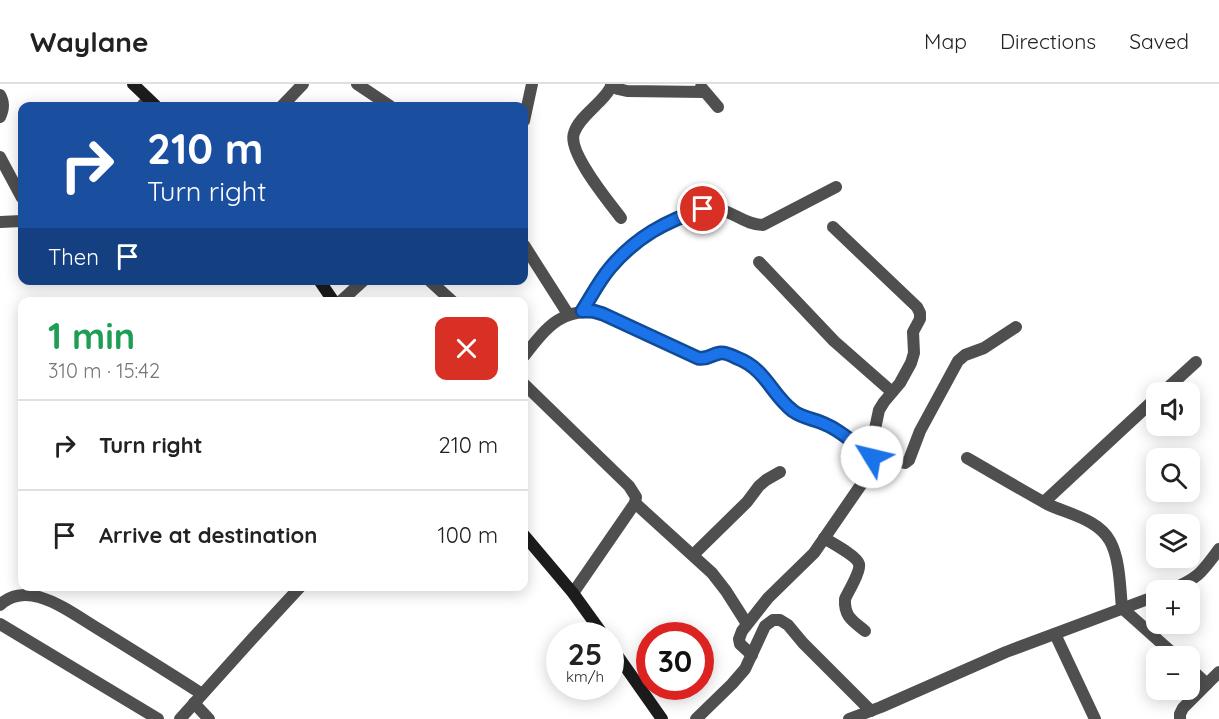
<!DOCTYPE html>
<html lang="en">
<head>
<meta charset="utf-8">
<style>
	:root { --surface:#fff; --page:#f2f2f2; --text:#222; --muted:#767676; --line:#e0e0e0 }
	body { margin:0; font-family:Quicksand,sans-serif; background:var(--page); color:var(--text); height:100vh; display:flex; flex-direction:column; font-size:22px; white-space:nowrap }
	* { box-sizing:border-box; margin:0 }
	p { font-size:20px; color:var(--muted) }
	.icon { flex:none; width:33px; height:33px; fill:none; stroke:currentColor; stroke-width:2; stroke-linecap:round; stroke-linejoin:round }
	.map { position:relative; flex:1; overflow:hidden }
	.sheet { position:absolute; left:18px; top:213px; width:510px; height:294px; display:flex; flex-direction:column; background:var(--surface); border-radius:12px; box-shadow:0 3px 15px #0003 }
	.sheet>* { flex:none }
	.guide { position:absolute; left:18px; top:18px; width:510px; height:183px; border-radius:12px; box-shadow:0 3px 15px #0003; background:#1a4fa0; color:#fff; overflow:hidden }
	.buttons { position:absolute; left:1146px; top:298px; display:grid; gap:12px }
	.buttons a { display:grid; place-items:center; width:54px; height:54px; border-radius:12px; background:var(--surface); box-shadow:0 3px 15px #0003; font-size:30px }
	.speed { position:absolute; left:546px; top:538px; display:flex; gap:12px; font-size:30px; font-weight:700; text-align:center }
	.speed>* { display:grid; place-content:center; width:78px; height:78px; border-radius:50%; background:var(--surface); box-shadow:0 3px 15px #0003; line-height:1 }
	.speed small { font-size:15px; font-weight:400 }
	.speed .limit { border:9px solid #d22; background:#fff; color:#111 }
	.pin { position:absolute; display:grid; place-items:center; width:51px; height:51px; color:#fff; margin:-26px; border:3px solid #fff; border-radius:50%; box-shadow:0 2px 6px #0007 }
	.me { position:absolute; width:66px; margin:-33px; rotate:306deg; stroke-linejoin:round; filter:drop-shadow(0 0 4px #0008) }
	.turn { display:flex; align-items:center; gap:21px; height:126px; padding:0 30px; font-size:27px }
	.turn .icon { width:78px; height:78px; stroke-width:2.5 }
	.turn b { display:block; font-size:42px; line-height:51px }
	.then { display:flex; align-items:center; height:57px; padding:0 30px; background:#0003; gap:12px; font-size:22px }
	.round { display:grid; place-items:center; flex:none; width:63px; height:63px; border-radius:12px; background:var(--page) }
	.head { display:flex; align-items:center; justify-content:space-between; height:102px; padding:0 30px }
	h1 { font-size:36px; font-weight:700; line-height:45px; color:#1e9e55 }
	ul { padding:0; list-style:none }
	li { display:flex; align-items:center; gap:18px; height:90px; padding:0 30px; border-top:2px solid var(--line) }
	li div { flex:1 }
	li b { display:block; font-size:22px }
	li em { font-style:normal }
	header { display:flex; align-items:center; gap:36px; box-sizing:border-box; height:84px; padding:0 30px; background:var(--surface); border-bottom:2px solid var(--line) }
	header strong { font-size:28px }
	nav { display:flex; gap:33px; margin-inline-start:auto; font-size:21px }
	.map>svg:first-child { display:block }
</style>
</head>
<body>
<header>
<strong>Waylane</strong>
<nav><a>Map</a><a>Directions</a><a>Saved</a></nav>
</header>
<div class="map">
<svg width="1219" height="635" viewBox="0 0 1219 635">
	<rect width="100%" height="100%" fill="#fff"/>
	<g fill="none" stroke-linecap="round" stroke-linejoin="round">
		<!-- street -->
		<g stroke="#4f4f4f" stroke-width="12">
			<polyline points="357,0 390,22"/>
			<polyline points="611,0 618,5 627,7 705,8"/>
			<path d="M612,1C609,7 605,12 601,16C592,26 578,36 574,49C567,68 609,118 621,134"/>
			<polyline points="701,3 718,23"/>
			<path d="M0,11C4,18 4,25 0,33"/>
			<polyline points="142,22 148,15"/>
			<polyline points="282,22 303,0"/>
			<polyline points="524,37 532,0"/>
			<polyline points="0,73 22,114"/>
			<polyline points="0,138 22,137"/>
			<polyline points="524,161 568,230"/>
			<polyline points="759,178 834,257 892,308"/>
			<polyline points="429,196 453,218"/>
			<polyline points="340,218 364,196"/>
			<path d="M582,227C591,213 599,198 610,184C629,160 656,142 685,131C693,128 702,124 712,124C731,125 744,141 763,141L836,103"/>
			<path d="M524,272C546,244 563,221 603,230L698,274C709,276 711,270 720,269C725,269 733,272 737,274C766,285 771,310 793,327C805,336 819,336 831,343C845,351 859,363 872,373"/>
			<polyline points="524,300 629,402 636,413 635,419 573,509"/>
			<polyline points="1162,309 1196,278"/>
			<polyline points="871,364 891,376 905,379 909,376 920,347 958,277 965,271 984,264 1016,243"/>
			<path d="M967,374C993,389 1020,405 1047,420C1068,430 1098,435 1110,457C1120,475 1120,504 1122,524L1177,573"/>
			<polyline points="1044,418 1156,314"/>
			<polyline points="635,419 712,489 726,507 747,540"/>
			<path d="M824,454C832,459 857,472 859,480C861,487 848,508 845,515C844,533 853,537 865,547"/>
			<polyline points="693,471 747,418 759,402 766,396 780,388"/>
			<path d="M1168,507C1197,495 1201,490 1219,465"/>
			<path d="M0,521C10,511 25,509 39,513C60,519 80,534 100,546C134,567 168,588 202,610"/>
			<polyline points="0,540 158,635"/>
			<polyline points="1055,550 1095,635"/>
			<polyline points="752,571 740,560 739,555 742,547 768,514 814,469 865,395 869,387 872,373 871,364 879,326 884,318 900,299 911,279 914,269 913,248 920,235 920,229 917,223 833,143"/>
			<polyline points="1190,584 1207,600"/>
			<polyline points="194,619 209,635"/>
			<polyline points="180,635 252,555 301,502"/>
			<polyline points="696,635 732,600 745,585 765,542 773,536 780,536 788,541 803,559 871,627"/>
			<polyline points="849,635 881,623 1006,568 1156,512"/>
			<polyline points="1180,635 1180,630 1183,624 1219,588"/>
		</g>
		<!-- secondary -->
		<g stroke="#1c1c1c" stroke-width="12">
			<polyline points="133,0 156,22"/>
			<polyline points="319,196 334,218"/>
			<polyline points="524,451 573,509 604,552"/>
			<polyline points="610,561 662,635"/>
		</g>
	</g>
	<g fill="none" stroke-linecap="round" stroke-linejoin="round">
		<defs>
			<path id="route" d="M703,125C666,137 636,153 610,184C599,197 591,213 582,227H593L603,230L698,274C709,276 711,270 720,269C725,268 733,272 737,274C766,285 771,310 793,327C804,335 816,335 827,341C843,348 857,362 872,373"/>
		</defs>
		<!-- route casing -->
		<use href="#route" stroke="#114b97" stroke-width="15"/>
		<!-- route -->
		<use href="#route" stroke="#1a73e8" stroke-width="10"/>
	</g>
</svg>
<div class="buttons">
<a><svg class="icon" aria-label="sound" viewBox="0 0 24 24"><path d="M4 9h4l5-4v14l-5-4H4zM17 9q2 3 0 6"/></svg></a>
<a><svg class="icon" aria-label="search" viewBox="0 0 24 24"><circle cx="10" cy="10" r="6"/><path d="M15 15l6 6"/></svg></a>
<a><svg class="icon" aria-label="layers" viewBox="0 0 24 24"><path d="M12 4l9 5-9 5-9-5zM3 14l9 5 9-5"/></svg></a>
<a>+</a>
<a>−</a>
</div>
<div class="speed"><div>25<small>km/h</small></div><div class="limit">30</div></div>
<div class="pin" style="left:703px;top:125px;background:#d93025"><svg class="icon" aria-label="arrive" viewBox="0 0 24 24"><path d="M6 21V4h12l-3 4 3 4H6"/></svg></div>
<svg class="me" style="left:872px;top:373px" viewBox="-20 -20 40 40"><circle r="19" fill="#fff"/><path d="M0-13L10 11 0 6-10 11z" fill="#1a73e8"/></svg>
<div class="guide">
<div class="turn"><svg class="icon" aria-label="right" viewBox="0 0 24 24"><path d="M7 20v-9h11M14 6l5 5-5 5"/></svg><div><b>210 m</b>Turn right</div></div>
<div class="then">Then<svg class="icon" aria-label="arrive" viewBox="0 0 24 24"><path d="M6 21V4h12l-3 4 3 4H6"/></svg></div>
</div>
<section class="sheet">
<div class="head"><div><h1>1 min</h1><p>310 m · 15:42</p></div><a class="round" style="background:#d93025;color:#fff"><svg class="icon" aria-label="close" viewBox="0 0 24 24"><path d="M6 6l12 12M18 6L6 18"/></svg></a></div>
<ul>
<li><svg class="icon" aria-label="right" viewBox="0 0 24 24"><path d="M7 20v-9h11M14 6l5 5-5 5"/></svg><div><b>Turn right</b></div><em>210 m</em></li>
<li><svg class="icon" aria-label="arrive" viewBox="0 0 24 24"><path d="M6 21V4h12l-3 4 3 4H6"/></svg><div><b>Arrive at destination</b></div><em>100 m</em></li>
</ul>
</section>
</div>
</body>
</html>
